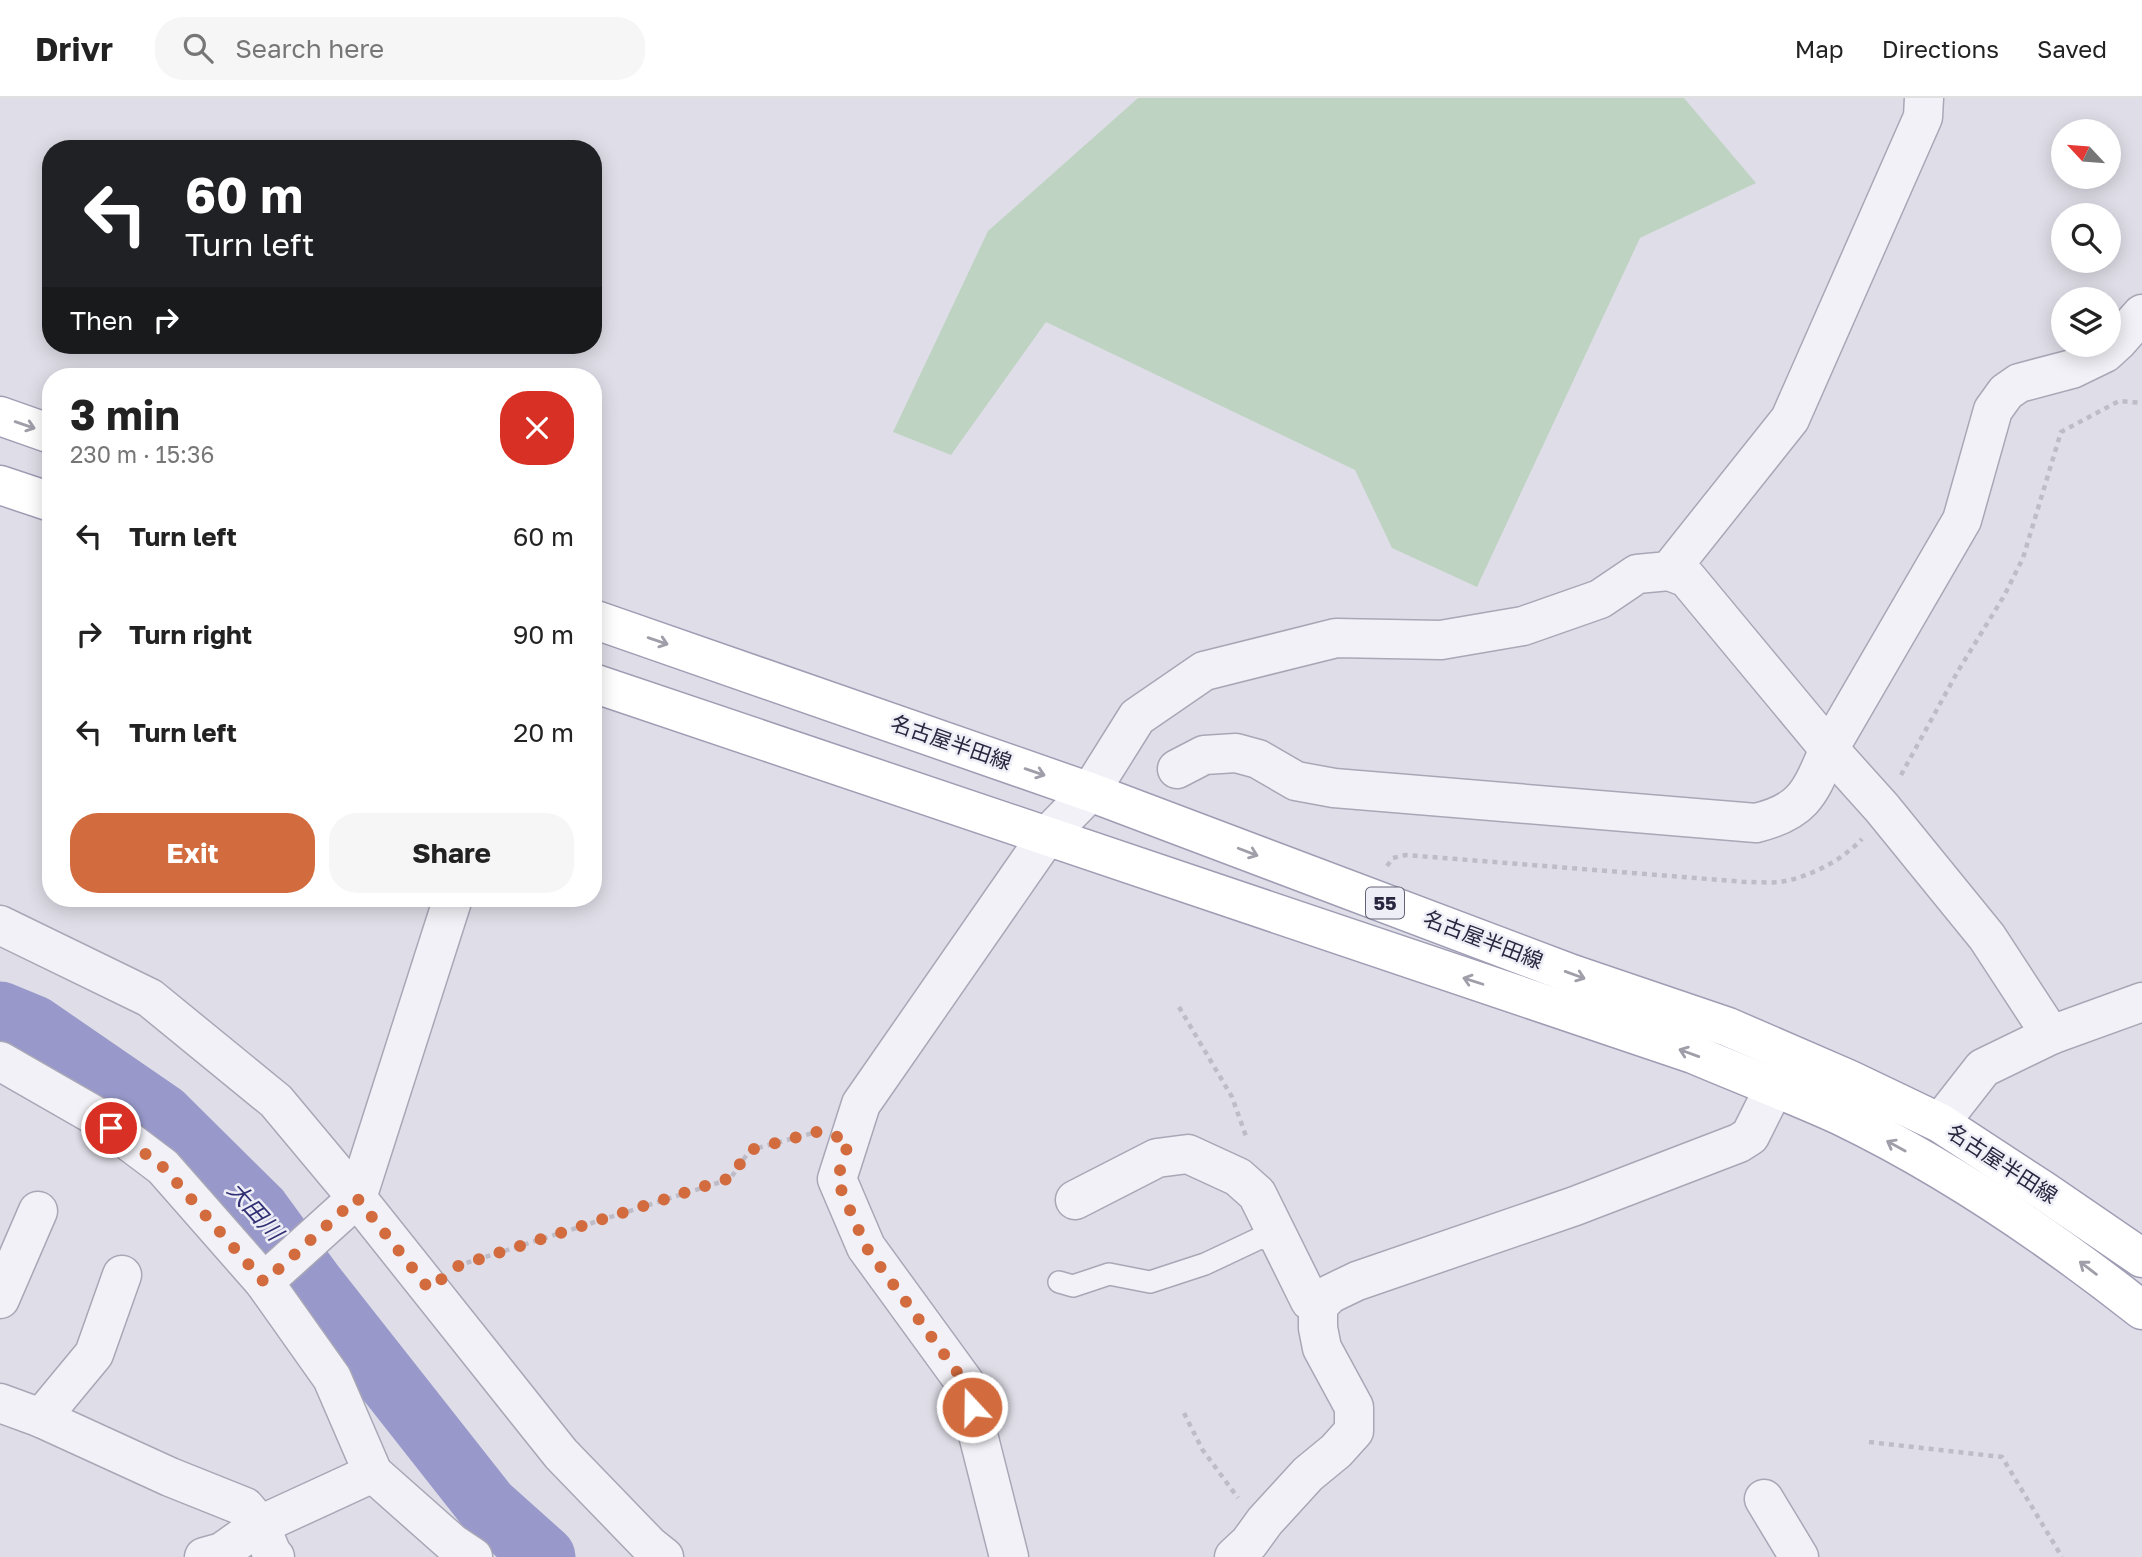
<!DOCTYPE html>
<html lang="en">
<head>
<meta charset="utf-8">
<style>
	:root { --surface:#fff; --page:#f6f6f6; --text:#222; --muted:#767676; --line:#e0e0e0; --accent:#d26c3f }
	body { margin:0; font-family:"Golos Text","Noto Sans JP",sans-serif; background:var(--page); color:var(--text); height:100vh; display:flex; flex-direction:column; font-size:26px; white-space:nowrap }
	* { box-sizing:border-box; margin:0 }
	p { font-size:23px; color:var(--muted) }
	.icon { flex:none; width:38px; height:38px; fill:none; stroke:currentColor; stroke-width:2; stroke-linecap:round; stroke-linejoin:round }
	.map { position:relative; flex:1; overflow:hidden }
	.drawer { position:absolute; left:42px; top:270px; width:560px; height:539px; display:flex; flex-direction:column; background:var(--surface); border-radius:28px; box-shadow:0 4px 18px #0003 }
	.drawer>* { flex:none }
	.guide { position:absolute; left:42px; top:42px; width:560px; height:214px; border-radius:28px; box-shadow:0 4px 18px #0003; background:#202124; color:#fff; overflow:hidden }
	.needle { width:46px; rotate:296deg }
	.buttons { position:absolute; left:2051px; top:21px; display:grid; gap:14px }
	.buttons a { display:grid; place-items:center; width:70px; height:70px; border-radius:50%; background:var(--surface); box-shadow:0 4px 18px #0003; font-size:35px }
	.pin { position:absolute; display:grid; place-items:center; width:60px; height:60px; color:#fff; margin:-30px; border:4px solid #fff; border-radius:50%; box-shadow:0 2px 7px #0007 }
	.me { position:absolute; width:77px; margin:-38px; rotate:339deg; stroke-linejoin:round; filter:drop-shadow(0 0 5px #0008) }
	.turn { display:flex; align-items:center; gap:24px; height:147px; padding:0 28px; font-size:32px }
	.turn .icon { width:91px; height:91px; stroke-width:2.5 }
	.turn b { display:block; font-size:49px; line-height:60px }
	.then { display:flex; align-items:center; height:66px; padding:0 28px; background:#0003; gap:14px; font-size:26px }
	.round { display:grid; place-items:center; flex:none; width:74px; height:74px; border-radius:28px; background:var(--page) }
	.head { display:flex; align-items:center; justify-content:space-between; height:119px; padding:0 28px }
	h1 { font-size:42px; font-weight:700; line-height:52px }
	.button { display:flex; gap:14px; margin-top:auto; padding:14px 28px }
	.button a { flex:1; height:80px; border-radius:28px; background:var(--accent); color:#fff; font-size:28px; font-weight:700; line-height:80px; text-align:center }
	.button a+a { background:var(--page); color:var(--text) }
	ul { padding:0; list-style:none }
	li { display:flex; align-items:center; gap:21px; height:98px; padding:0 28px }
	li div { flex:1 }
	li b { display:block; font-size:26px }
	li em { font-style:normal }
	header { display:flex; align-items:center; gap:42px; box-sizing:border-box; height:98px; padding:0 35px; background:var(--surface); border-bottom:2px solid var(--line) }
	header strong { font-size:33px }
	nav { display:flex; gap:38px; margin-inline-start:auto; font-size:24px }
	.search { width:490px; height:63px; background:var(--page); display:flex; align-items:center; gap:18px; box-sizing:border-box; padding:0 24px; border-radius:28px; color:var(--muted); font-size:26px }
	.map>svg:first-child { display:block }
</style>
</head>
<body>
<header>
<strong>Drivr</strong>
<div class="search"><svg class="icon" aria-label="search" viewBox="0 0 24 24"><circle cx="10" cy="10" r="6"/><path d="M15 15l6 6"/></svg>Search here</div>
<nav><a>Map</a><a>Directions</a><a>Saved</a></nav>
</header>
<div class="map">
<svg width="2142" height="1459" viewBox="0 0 2142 1459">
	<rect width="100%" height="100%" fill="#dfdee8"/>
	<!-- green -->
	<polygon fill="#bfd3c3" points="1138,0 1684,0 1756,85 1640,140 1477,489 1392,450 1355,372 1046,224 951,357 893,334 988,133"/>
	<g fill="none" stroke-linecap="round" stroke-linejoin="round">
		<!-- river -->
		<polyline stroke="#9899ca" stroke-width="63" points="0,915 34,929 162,1017 259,1113 313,1187 487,1408 544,1459"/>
		<defs>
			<polyline id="lane" points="1059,1184 1073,1188 1109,1176 1150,1184 1205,1166 1258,1141 1279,1139"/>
			<g id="street">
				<polyline points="1669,473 1687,480 1829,651 1882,710 1987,839 2051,937"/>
				<path d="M1177,671L1204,657L1236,655L1258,661L1296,683L1334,690L1756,725C1805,713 1810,694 1829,651L1962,422L1993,312L2006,294L2019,285L2072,271L2105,255L2117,244L2142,216"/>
				<polyline points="0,827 150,900 276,1003 357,1100 561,1356 649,1447 664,1459"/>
				<polyline points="0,963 94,1017 163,1069 264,1184 332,1280 373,1375 452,1445 473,1459"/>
				<polyline points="1940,1025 1983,970 2051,937 2142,904"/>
				<polyline points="1075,1102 1157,1060 1188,1056 1238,1079 1257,1096 1310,1203 1318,1208"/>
				<polyline points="264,1184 357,1100 453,800"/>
				<polyline points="0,1201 38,1113"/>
				<polyline points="0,1305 41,1320 170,1379 245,1409 260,1427 272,1456 275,1459"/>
				<polyline points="41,1320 94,1256 122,1177"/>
				<polyline points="1764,1401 1799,1459"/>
				<polyline points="204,1459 222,1454 260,1427 373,1375"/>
				<polyline points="1009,1459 965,1285 866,1149 837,1081 861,1006 1047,738 1090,694 1137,619 1204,573 1336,540 1441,542 1523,528 1600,501 1637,476 1669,473 1790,321 1923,19 1924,0"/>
				<polyline points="1234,1459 1249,1445 1265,1423 1308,1376 1336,1353 1354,1333 1354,1309 1322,1250 1318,1230 1318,1208 1330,1196 1357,1183 1575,1108 1739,1045 1750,1038 1774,990"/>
			</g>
			<g id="primary">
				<polyline points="0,318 51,336"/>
				<polyline points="0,387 51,404"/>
				<polyline points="593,521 1090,694 1572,876 1728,929 1848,981 1940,1025 2044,1093 2142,1160"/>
				<path d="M593,585L1693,956C1742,977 1793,996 1841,1018C1949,1070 2048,1138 2142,1212"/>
			</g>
		</defs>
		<!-- lane casing -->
		<use href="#lane" stroke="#a8a7b6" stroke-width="24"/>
		<!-- street casing -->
		<use href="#street" stroke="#a8a7b6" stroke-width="41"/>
		<!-- primary casing -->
		<use href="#primary" stroke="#9f9db4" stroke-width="41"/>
		<!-- path -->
		<g stroke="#bebcc7" stroke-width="4.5" stroke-dasharray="5 5" stroke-linecap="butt">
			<polyline points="1901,677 1958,573 2004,498 2023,460 2061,334 2119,303 2142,305"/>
			<path d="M1387,768L1393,760L1406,757L1746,784C1757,784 1769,785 1780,784C1810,779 1841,763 1862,741"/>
			<polyline points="1179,909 1232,999 1247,1041"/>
			<polyline points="457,1168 730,1081 750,1052 813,1035"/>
			<polyline points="1184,1315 1202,1351 1238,1400"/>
			<polyline points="1869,1344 2002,1359 2062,1459"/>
		</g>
		<!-- lane -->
		<use href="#lane" stroke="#f2f1f7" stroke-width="21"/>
		<!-- street -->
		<use href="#street" stroke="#f2f1f7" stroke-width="38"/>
		<!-- primary -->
		<use href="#primary" stroke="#fff" stroke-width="38"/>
	</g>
	<!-- one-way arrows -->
	<defs><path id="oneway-shaft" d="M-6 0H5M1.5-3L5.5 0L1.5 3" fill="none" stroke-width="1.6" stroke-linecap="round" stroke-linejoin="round" transform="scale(1.75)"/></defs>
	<g stroke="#9f9ea9">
		<use href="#oneway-shaft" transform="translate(25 327) rotate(19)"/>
		<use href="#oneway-shaft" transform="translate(658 543) rotate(19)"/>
		<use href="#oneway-shaft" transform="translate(1035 674) rotate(19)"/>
		<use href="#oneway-shaft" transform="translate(1248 754) rotate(21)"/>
		<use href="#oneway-shaft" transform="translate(1575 877) rotate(20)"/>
		<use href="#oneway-shaft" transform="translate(1473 883) rotate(-162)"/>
		<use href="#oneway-shaft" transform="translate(1689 955) rotate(-160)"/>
		<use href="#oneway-shaft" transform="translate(1896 1048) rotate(-151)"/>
		<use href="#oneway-shaft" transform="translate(2088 1170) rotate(-143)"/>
	</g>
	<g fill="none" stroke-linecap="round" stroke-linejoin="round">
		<!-- route -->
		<polyline stroke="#d26c3f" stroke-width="12" stroke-dasharray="0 21.6" points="111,1030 163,1069 264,1184 357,1100 429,1191 458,1168 730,1080 750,1052 820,1033 849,1043 837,1082 866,1149 965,1285 972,1309"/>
	</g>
	<g text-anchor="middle" stroke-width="5" stroke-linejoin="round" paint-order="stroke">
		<!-- shield labels -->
		<rect fill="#eeeef6" stroke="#646377" stroke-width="2" x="1366" y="789.5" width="38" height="31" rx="5"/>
		<g font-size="19" font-weight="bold" fill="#292740">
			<text x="1385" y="812">55</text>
		</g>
		<!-- street labels -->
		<g font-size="21" fill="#292740" stroke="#eeeef6">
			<text transform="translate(951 645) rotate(19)" y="7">名古屋半田線</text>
			<text transform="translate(1483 842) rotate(21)" y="7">名古屋半田線</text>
			<text transform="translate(2002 1066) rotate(33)" y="7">名古屋半田線</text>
		</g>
		<!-- water labels -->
		<g font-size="23" font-style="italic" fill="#313075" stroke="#eeeef6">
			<text transform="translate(255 1113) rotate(48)" y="8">大田川</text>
		</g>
	</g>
</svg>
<div class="buttons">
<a><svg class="needle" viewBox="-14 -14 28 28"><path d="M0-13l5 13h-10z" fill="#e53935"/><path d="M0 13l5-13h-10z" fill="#767676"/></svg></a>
<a><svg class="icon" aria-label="search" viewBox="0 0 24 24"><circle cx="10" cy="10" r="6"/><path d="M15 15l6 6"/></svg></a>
<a><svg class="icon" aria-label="layers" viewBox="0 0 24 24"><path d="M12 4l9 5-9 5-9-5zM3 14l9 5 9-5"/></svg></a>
</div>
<div class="pin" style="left:111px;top:1030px;background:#d93025"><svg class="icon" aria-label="arrive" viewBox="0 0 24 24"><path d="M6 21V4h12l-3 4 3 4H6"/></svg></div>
<svg class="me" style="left:972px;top:1309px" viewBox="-20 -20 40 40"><circle r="17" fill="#d26c3f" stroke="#fff" stroke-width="3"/><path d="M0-11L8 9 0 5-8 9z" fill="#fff"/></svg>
<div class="guide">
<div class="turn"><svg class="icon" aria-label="left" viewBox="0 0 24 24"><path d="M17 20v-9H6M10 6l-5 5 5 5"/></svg><div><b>60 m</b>Turn left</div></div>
<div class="then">Then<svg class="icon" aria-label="right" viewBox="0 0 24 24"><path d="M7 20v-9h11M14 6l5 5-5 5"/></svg></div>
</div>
<section class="drawer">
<div class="head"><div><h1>3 min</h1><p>230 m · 15:36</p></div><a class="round" style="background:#d93025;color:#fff"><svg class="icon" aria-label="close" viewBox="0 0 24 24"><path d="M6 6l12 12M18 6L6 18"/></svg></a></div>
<ul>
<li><svg class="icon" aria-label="left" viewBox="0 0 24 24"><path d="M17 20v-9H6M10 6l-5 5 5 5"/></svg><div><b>Turn left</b></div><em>60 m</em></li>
<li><svg class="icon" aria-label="right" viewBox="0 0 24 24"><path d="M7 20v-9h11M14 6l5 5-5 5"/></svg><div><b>Turn right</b></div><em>90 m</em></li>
<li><svg class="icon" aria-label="left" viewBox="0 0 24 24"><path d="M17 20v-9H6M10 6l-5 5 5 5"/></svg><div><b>Turn left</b></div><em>20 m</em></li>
</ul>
<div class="button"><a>Exit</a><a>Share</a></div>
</section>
</div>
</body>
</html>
